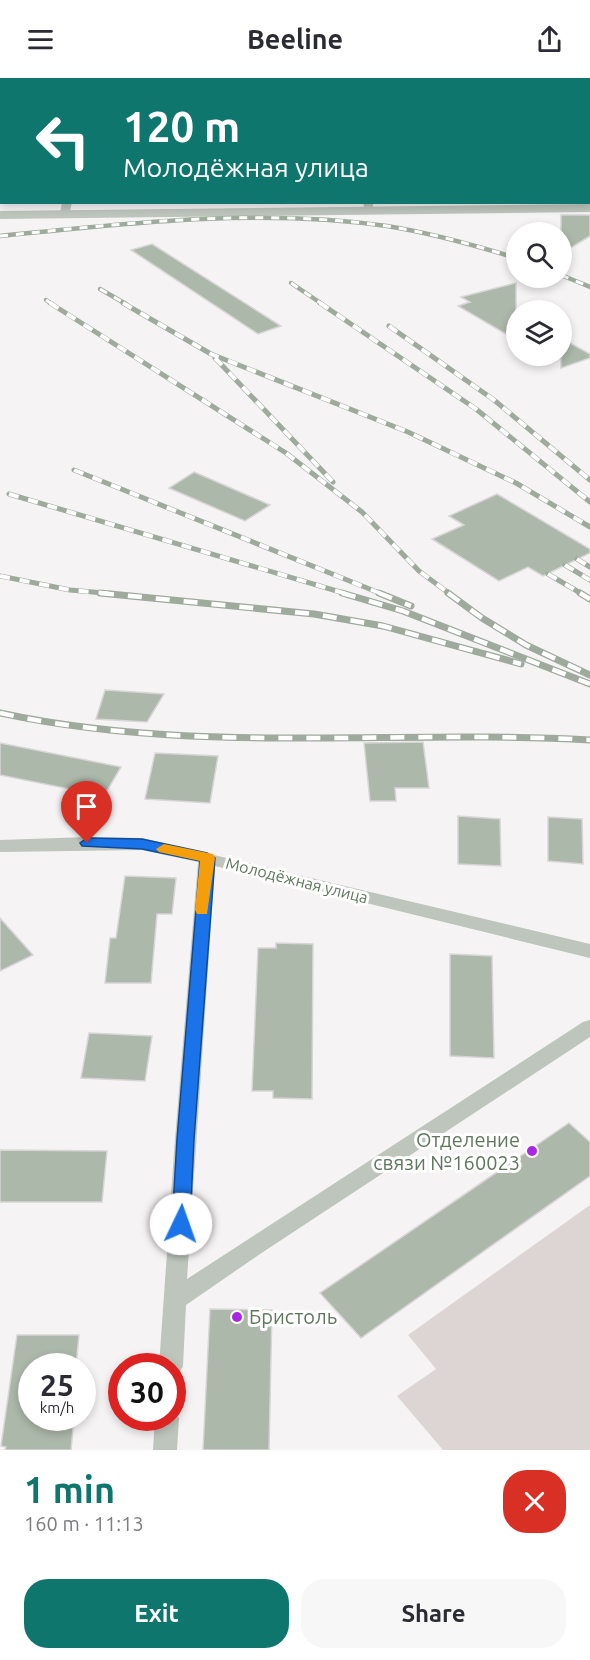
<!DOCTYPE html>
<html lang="en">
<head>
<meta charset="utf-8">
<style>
	:root { --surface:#fff; --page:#f7f7f7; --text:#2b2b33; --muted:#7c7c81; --accent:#0f766e }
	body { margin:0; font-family:Ubuntu,sans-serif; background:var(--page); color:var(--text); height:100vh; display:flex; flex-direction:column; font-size:22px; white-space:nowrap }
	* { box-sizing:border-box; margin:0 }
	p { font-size:20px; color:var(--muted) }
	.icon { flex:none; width:33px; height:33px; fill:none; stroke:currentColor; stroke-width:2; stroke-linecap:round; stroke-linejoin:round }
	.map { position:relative; height:1372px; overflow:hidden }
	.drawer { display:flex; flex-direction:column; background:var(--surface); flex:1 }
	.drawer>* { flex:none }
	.top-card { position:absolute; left:0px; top:0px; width:591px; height:126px; box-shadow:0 3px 9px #0003; background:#0f766e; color:#fff; overflow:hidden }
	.controls { position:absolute; left:506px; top:144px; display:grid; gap:12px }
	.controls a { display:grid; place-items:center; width:66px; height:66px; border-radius:50%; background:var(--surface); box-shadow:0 3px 9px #0003; font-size:30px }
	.speed { position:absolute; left:18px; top:1275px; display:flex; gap:12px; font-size:30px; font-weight:700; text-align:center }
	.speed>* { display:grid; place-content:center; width:78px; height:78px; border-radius:50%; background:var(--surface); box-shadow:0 3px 9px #0003; line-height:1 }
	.speed small { font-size:15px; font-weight:400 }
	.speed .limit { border:9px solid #d22; background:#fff; color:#111 }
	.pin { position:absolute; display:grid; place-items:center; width:51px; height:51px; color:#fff; margin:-62px -26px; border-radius:50% 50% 50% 0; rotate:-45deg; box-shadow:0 0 6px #0007 }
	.pin .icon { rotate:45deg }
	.me { position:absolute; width:66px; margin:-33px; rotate:3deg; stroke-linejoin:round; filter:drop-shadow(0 0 4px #0008) }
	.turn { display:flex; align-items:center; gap:21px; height:126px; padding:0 24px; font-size:27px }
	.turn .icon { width:78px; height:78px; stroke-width:2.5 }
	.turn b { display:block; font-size:42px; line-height:51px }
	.round { display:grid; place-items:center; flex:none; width:63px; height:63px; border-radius:24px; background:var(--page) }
	.headline { display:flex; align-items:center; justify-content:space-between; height:102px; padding:0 24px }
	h1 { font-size:36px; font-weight:700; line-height:45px; color:var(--accent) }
	.primary-button { display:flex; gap:12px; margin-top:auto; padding:12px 24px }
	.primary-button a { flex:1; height:69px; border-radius:24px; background:var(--accent); color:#fff; font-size:24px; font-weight:700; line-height:69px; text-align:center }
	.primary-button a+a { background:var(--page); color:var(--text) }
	header { display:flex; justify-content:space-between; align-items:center; height:78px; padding:0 24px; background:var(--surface); font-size:27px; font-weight:700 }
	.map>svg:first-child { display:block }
</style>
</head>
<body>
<header><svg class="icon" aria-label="menu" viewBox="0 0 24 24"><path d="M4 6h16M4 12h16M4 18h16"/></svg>Beeline<svg class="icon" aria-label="share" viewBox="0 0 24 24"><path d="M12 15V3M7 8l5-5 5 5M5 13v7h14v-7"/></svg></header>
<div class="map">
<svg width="590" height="1372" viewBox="0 0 590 1372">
	<rect width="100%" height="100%" fill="#f6f3f5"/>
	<!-- green -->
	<polygon fill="#ddd5d4" points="590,1127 590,1372 443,1372 397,1318 436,1291 408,1257"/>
	<!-- building -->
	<g fill="#acb8aa" stroke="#d8d5d7" stroke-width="1.5">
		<polygon points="561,137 590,137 590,158 561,176"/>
		<polygon points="152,166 281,248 258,256 131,172"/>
		<polygon points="516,205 516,262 458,228 470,224 461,219"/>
		<polygon points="561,260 590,276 590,280 561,290"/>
		<polygon points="194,394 270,427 245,443 169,410"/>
		<polygon points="497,416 590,471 590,475 543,498 528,489 499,503 432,461 464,447 449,438"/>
		<polygon points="105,612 164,616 147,644 96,641"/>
		<polygon points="423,664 429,710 395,710 396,723 370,723 364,665"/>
		<polygon points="0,665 121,689 104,718 0,697"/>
		<polygon points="155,675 218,678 210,725 145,721"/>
		<polygon points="458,738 500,741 501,788 458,786"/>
		<polygon points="548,739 582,741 583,786 548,783"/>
		<polygon points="125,798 176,800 172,836 157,836 151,905 105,905 110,860 116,860"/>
		<polygon points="0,840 33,877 0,893"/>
		<polygon points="276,865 313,866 312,1021 273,1020 273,1013 252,1013 258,870 276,870"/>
		<polygon points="450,876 492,878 494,980 450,978"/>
		<polygon points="89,955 152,958 145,1003 81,1000"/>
		<polygon points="569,1045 590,1064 590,1098 361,1260 320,1215"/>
		<polygon points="0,1072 107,1073 102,1124 0,1124"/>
		<polygon points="210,1231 272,1232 269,1372 203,1372"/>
		<polygon points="17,1257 79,1257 76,1288 32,1288 32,1340 74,1340 71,1372 5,1372 6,1369 1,1368"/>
	</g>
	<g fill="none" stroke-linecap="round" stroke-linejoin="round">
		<defs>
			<polygon id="secondary" points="518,0 537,0 538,2 519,2"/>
		</defs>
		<!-- secondary casing -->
		<use href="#secondary" stroke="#b0baaf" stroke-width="3"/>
		<!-- minor -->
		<g fill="#bdc5bc" fill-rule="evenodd">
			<rect x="174" y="0" width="8" height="2"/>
			<polygon points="352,0 360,0 361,2 352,2"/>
			<polygon points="62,124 72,124 69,138 60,136"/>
			<polygon points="363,124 373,124 373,133 365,133"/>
			<polygon points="87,759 142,760 590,866 590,880 215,788 187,1201 583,944 590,942 590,959 260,1176 186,1227 183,1288 179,1295 172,1298 172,1288 159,1288 175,1061 198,784 142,772 0,774 0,762"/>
			<polygon points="172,1331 179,1340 177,1372 153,1372 155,1340 172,1340"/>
		</g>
		<!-- tertiary -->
		<polygon fill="#bdc5bc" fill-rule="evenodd" points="590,126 590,134 0,141 0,133"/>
		<!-- secondary -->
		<use href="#secondary" fill="#fff" fill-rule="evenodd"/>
		<defs>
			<g id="rail-far2">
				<path d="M0,158C128,145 259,130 387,148C431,155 474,167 516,180"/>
				<polyline points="561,197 590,209"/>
				<polyline points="291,205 322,226"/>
				<polyline points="100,211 126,226"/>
				<polyline points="46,222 52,226"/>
			</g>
			<g id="rail-far1">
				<polyline points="50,225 286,375 362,434 419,493 450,516"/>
				<polyline points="123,225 211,276 408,354 516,405 590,449"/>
				<polyline points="320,225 476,331 590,424"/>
				<polyline points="389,248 494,322 590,402"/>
				<polyline points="215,280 333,404"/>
				<polyline points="74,392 382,516"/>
				<polyline points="9,416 347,516"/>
				<polyline points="577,481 590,489"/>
				<polyline points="565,487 590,502"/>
				<polyline points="548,496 582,516"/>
				<polyline points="0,498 70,512 115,516"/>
			</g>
			<g id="rail">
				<polyline points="100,515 314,536 383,548 521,586"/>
				<polyline points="342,515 403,533 590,606"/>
				<polyline points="379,515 411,528"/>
				<polyline points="448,515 482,540 526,567 590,597"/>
				<polyline points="580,515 590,521"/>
				<path d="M0,635C194,677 393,651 590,662"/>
			</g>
		</defs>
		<!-- rail-far2 casing -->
		<use href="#rail-far2" stroke="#9daa9c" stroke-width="4.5"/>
		<!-- rail-far1 casing -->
		<use href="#rail-far1" stroke="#9daa9c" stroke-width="5"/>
		<!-- rail casing -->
		<use href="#rail" stroke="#9daa9c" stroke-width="7"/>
		<!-- rail-far2 -->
		<use href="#rail-far2" stroke="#fff" stroke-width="3" stroke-dasharray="8" stroke-linecap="butt"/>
		<!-- rail-far1 -->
		<use href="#rail-far1" stroke="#fff" stroke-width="4" stroke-dasharray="10" stroke-linecap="butt"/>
		<!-- rail -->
		<use href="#rail" stroke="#fff" stroke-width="4.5" stroke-dasharray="14" stroke-linecap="butt"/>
	</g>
	<!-- route -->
	<polygon fill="#1a73e8" stroke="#114b97" stroke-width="1.5" points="87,760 142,761 207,775 215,780 194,1061 190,1146 188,1151 181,1154 175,1151 172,1146 177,1061 200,783 142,771 82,768 80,765"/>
	<!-- slow -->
	<polygon fill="#f59e0b" points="164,766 213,776 215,780 207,836 197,836 195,832 200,783 159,774 156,771"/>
	<!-- markers -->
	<g fill="#a927e2" stroke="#fff" stroke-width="2">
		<circle cx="532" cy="1073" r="6"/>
		<circle cx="237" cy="1239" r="6"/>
	</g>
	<g text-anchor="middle" stroke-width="6" stroke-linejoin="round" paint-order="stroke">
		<!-- street labels -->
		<g font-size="16" fill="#5f785d" stroke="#fff">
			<text transform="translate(297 802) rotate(14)" y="6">Молодёжная улица</text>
		</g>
		<!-- near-poi labels -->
		<g font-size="20" fill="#5f785d" stroke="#fff" text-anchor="end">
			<text x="520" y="1069">Отделение<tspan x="520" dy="23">связи №160023</tspan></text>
			<text x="249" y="1246" text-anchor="start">Бристоль</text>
		</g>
	</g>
</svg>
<div class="controls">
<a><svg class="icon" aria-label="search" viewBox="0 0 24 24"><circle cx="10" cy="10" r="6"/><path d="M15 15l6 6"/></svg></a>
<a><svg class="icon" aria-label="layers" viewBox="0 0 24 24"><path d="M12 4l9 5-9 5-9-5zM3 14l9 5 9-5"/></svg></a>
</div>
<div class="speed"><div>25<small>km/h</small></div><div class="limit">30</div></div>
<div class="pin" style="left:87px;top:765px;background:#d93025"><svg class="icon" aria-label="arrive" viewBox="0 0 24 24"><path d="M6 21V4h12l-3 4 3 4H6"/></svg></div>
<svg class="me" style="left:181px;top:1146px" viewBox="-20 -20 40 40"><circle r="19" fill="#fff"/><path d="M0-13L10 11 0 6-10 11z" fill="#1a73e8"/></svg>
<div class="top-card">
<div class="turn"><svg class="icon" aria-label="left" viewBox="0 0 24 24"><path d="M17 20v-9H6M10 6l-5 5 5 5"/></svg><div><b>120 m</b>Молодёжная улица</div></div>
</div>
</div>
<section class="drawer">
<div class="headline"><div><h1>1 min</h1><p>160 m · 11:13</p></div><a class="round" style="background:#d93025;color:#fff"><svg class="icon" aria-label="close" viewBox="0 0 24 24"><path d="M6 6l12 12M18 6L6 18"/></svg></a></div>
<div class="primary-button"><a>Exit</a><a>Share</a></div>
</section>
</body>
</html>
